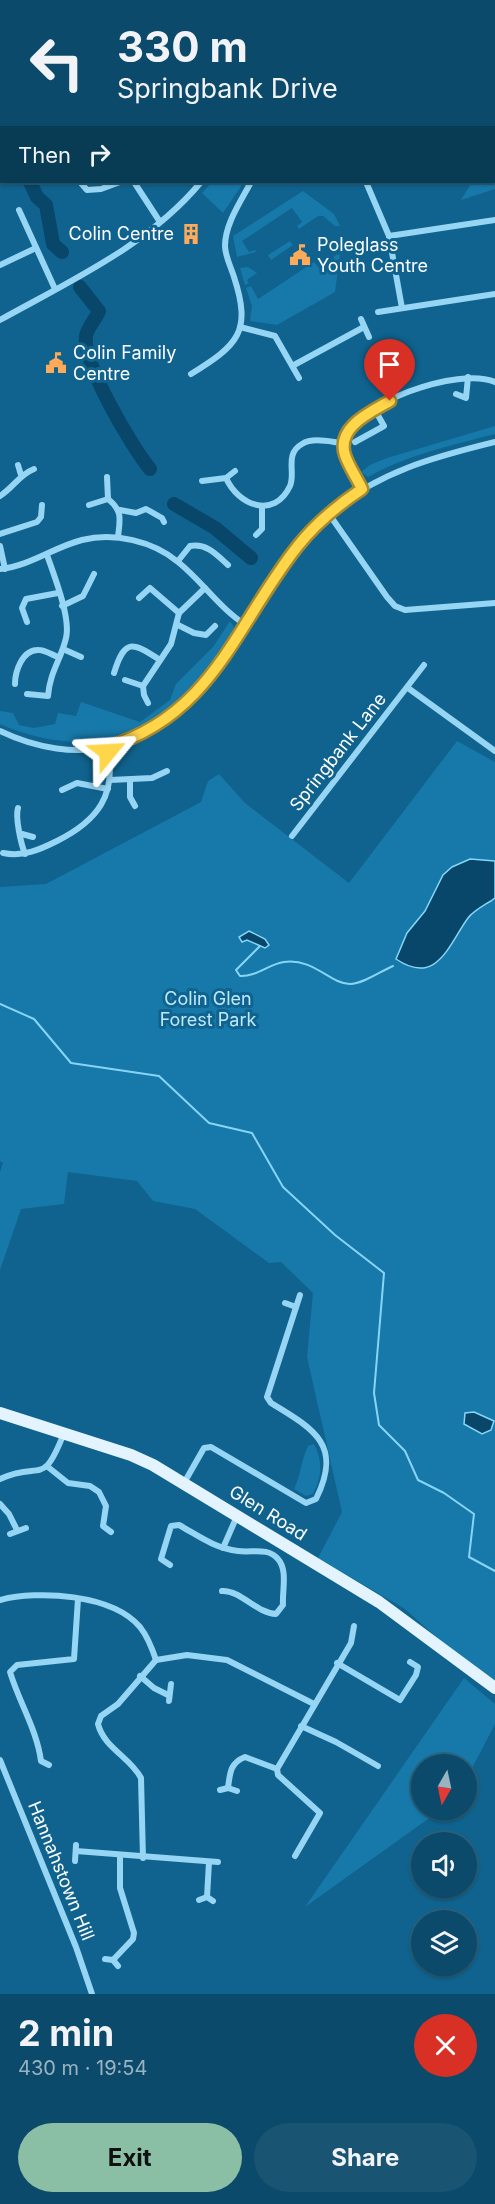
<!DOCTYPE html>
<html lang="en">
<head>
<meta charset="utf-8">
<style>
	:root { --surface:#0b4a6a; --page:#195472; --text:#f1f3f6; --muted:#9ab3c1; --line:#2b627e; --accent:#8abfa5 }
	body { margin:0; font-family:Inter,sans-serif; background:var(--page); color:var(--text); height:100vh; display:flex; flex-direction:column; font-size:22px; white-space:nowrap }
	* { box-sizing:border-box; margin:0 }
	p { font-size:20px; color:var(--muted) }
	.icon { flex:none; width:33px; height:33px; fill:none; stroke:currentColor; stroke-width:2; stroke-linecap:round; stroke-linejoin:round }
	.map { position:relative; height:1994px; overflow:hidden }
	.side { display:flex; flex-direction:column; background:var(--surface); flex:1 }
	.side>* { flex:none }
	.top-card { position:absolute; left:0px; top:0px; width:495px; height:183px; box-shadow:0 2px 4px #0004,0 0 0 2px var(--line); background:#0b4a6a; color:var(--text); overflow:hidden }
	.needle { width:39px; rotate:189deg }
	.fabs { position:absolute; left:411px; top:1754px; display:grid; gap:12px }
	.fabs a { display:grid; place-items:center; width:66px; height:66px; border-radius:50%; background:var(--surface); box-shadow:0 2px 4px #0004,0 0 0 2px var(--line); font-size:30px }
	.pin { position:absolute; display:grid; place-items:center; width:51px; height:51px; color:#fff; margin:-62px -26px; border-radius:50% 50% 50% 0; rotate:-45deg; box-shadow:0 0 6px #0007 }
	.pin .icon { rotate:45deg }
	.me { position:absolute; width:66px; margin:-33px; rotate:63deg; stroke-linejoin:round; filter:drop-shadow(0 0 4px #0008) }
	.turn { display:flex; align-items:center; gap:21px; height:126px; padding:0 18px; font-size:27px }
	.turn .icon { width:78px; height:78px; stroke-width:2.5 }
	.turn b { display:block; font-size:42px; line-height:51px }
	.then { display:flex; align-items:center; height:57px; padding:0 18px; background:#0003; gap:12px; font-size:22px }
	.round { display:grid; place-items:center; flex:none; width:63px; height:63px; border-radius:32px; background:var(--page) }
	.headline { display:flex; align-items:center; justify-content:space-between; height:102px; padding:0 18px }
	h1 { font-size:36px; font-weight:700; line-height:45px }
	.primary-button { display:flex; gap:12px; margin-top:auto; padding:12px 18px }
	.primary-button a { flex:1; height:69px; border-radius:36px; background:var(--accent); color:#111; font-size:24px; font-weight:700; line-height:69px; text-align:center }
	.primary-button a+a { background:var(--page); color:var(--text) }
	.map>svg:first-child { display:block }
</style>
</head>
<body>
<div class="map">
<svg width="495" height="1994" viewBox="0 0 495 1994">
	<rect width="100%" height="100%" fill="#0f638e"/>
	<!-- green -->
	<g fill="#1679a9">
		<polygon points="328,0 428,0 429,1 327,1"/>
		<polygon points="494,99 495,189 461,200 472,182 494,182"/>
		<polygon points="212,182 244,182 223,213 202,193"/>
		<polygon points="303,191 334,214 340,226 335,226 323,216 318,216 299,229 297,226 302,222 292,208 242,241 249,252 255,250 256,252 237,257 233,236"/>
		<polygon points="290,241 293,245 271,260 268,255"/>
		<polygon points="340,254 335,292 277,325 250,321 252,306 246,288 251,286 258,299 314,262 323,273 333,267 334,256"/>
		<polygon points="248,267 257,273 247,280 249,283 245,285 240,268"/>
		<path d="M495,426V434C452,445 407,455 368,477L361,472L370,465L387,458Z"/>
		<path d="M230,621L234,627C230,642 216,656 207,669C156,743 80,759 0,724V711L13,713L19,725L34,728L55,724L58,713L76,716L81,702L140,722L170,700L176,684L213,647Z"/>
		<polygon points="457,741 495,762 495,1681 442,1642 405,1609 318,1558 342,1512 307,1357 313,1293 281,1262 269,1263 195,1209 153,1201 137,1181 68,1172 64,1204 21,1209 0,1270 0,1172 3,1163 0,1161 0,887 46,884 201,802 208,781 219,774 245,803 349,883"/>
		<path d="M314,1444C323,1461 322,1477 313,1494L306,1496L294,1489C301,1475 301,1460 308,1446Z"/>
		<polygon points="464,1678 495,1704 495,1724 467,1778 466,1764 422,1764 422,1809 442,1809 305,1907"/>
	</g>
	<!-- water -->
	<g fill="#084769" stroke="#88d4f7" stroke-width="1.5">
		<path d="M470,859L495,861V898C487,904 474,910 468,918C449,944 437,987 396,959L407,933L425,911L443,875L452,867Z"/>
		<polygon points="249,931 265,939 269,945 265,948 247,940 242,942 239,937"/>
		<polygon points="474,1412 494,1421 491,1430 482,1434 464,1424 465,1413"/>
	</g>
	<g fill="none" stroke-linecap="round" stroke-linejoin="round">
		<!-- stream -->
		<g stroke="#88d4f7" stroke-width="2">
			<path d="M260,946L236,970L240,976C256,977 269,964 284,962C314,958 330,984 350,984C363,984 381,971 393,966"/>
			<polyline points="0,1004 34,1019 71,1063 159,1076 209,1123 252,1133 283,1187 335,1235 384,1273 374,1393 379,1425 405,1451 418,1480 444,1493 474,1514 469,1557 495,1571"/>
		</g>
		<!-- river -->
		<g stroke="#084769" stroke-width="14">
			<polyline points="0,46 2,52"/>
			<polyline points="30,182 37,197 46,205 53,244 62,252"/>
			<path d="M80,287L99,311C96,319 87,328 86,336C82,363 132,447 150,469"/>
			<polyline points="174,504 215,528 251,558"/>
		</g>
		<!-- minor -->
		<g stroke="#96d5f3" stroke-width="6">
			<polyline points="61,0 64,2"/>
			<polyline points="140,0 141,2"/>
			<polyline points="223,0 223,2"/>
			<polyline points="76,2 77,0"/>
			<polyline points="277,2 282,1"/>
			<polyline points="319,2 320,0"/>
			<polyline points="80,182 87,190 101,189 120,182"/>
			<polyline points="134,182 160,222"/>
			<polyline points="366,182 389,236 402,308"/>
			<polyline points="19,210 55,289"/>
			<polyline points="389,236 495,220"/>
			<polyline points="0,265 36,248"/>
			<polyline points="378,312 495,294"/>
			<polyline points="361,319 369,337"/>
			<path d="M0,320C70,281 149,245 201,182"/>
			<polyline points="240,327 275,336 299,378"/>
			<polyline points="294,365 364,327"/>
			<path d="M191,374C238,345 252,332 234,277C231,267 225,256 225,246C225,224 241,201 251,182"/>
			<polyline points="456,394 466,398 468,377"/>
			<polyline points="355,442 384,426 375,410"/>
			<polyline points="18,465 21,475"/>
			<path d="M107,477L108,499C123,511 120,519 118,537"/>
			<path d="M226,478C238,505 274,520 290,486C296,473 284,454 302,444C313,437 331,442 343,443"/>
			<polyline points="202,481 226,478 235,471"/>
			<path d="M362,489C356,476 341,458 344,443C351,403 460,366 495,382"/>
			<path d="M0,496C14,487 19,475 34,469"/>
			<polyline points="89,505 108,499"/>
			<polyline points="120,510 136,513 146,509 162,518 164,522"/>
			<polyline points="329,514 387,597 395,606 405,610 495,603"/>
			<polyline points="0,534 37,522 41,517 42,505"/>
			<polyline points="256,535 262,529 262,506"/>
			<polyline points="0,546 5,569"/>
			<path d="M178,561L190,546C207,543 217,555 228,565"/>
			<path d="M0,569C30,566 54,547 82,540C114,532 153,541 178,562C202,581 220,609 246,625"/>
			<polyline points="139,598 150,588 179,613"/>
			<polyline points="62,606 83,596 94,574"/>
			<polyline points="27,622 22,608 26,599 58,593"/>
			<polyline points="178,625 194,633 206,635 215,626"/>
			<polyline points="63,649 81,657"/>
			<path d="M114,673C125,638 132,642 160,660"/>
			<polyline points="125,680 143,686"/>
			<path d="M15,684C15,672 22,649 39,650C45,650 52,655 58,657"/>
			<polyline points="408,688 495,751"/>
			<path d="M27,694L48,696C50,671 61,660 66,638C71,618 54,575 47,555"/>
			<polyline points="148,703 144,695 143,686 171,644 179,613 205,588"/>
			<path d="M0,731C35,748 77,756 115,745C227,712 249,583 330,513C378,472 434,457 495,442"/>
			<polyline points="110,780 152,778 167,771"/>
			<polyline points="130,781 130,797 135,806"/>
			<polyline points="62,790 77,783 108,789"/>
			<path d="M18,808C15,817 21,844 25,854"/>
			<polyline points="22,834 33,837"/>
			<polyline points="292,836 424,665"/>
			<path d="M3,853C23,857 39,850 57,841C97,821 118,795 107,747"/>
			<polyline points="285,1303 296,1307"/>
			<polyline points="48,1467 68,1483 90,1486 99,1492 106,1506 103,1526 111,1532"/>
			<path d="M0,1479C42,1460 42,1489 64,1433"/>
			<path d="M184,1483L204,1448L211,1447L306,1503L316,1499C343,1445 314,1429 271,1403L267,1397L300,1295"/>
			<polyline points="0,1504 9,1514 17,1530"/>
			<polyline points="10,1534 26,1528"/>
			<polyline points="223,1548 237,1516"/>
			<path d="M170,1565L161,1559L171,1526L179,1525C199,1536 214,1548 238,1551C252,1553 268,1547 278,1559C288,1570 282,1591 283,1605L276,1614C256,1613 241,1590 222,1591"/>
			<path d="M0,1600C38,1590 112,1594 140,1627C148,1637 152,1648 156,1660"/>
			<polyline points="156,1660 187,1655 227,1660 314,1704"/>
			<polyline points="337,1663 400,1700 416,1675 418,1667 410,1662"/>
			<polyline points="140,1676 154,1688 168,1695"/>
			<polyline points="169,1701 171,1684"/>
			<polyline points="301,1726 336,1742 378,1766"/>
			<polyline points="0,1760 76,1947 92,1994"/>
			<path d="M49,1765L41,1761C37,1730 19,1702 10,1672L17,1665L74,1659L78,1599"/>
			<path d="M228,1788C230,1773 230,1763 245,1757L277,1769"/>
			<polyline points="220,1790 228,1788 237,1791"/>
			<polyline points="76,1851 218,1862"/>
			<polyline points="295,1856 320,1813 278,1775 277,1769 351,1643 354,1626"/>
			<path d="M143,1858L141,1778C130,1757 104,1748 98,1724L101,1716L118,1704L156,1660"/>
			<polyline points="75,1861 76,1845"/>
			<polyline points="207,1897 209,1862"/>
			<polyline points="199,1900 207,1897 213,1901"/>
			<polyline points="105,1959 113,1960 118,1966"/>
			<polyline points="113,1960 133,1939 134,1933 120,1888 120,1856"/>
		</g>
		<!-- tertiary -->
		<g stroke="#96d5f3" stroke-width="9">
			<polyline points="441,0 442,2"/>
			<polyline points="494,76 495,79"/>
		</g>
		<!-- primary -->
		<polyline stroke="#e3f4ff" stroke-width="12" points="0,1413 131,1455 153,1465 379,1602 495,1688"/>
	</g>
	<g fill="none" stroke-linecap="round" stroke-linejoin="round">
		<defs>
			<path id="route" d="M108,752L107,747C213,715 235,626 297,547C315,524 338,505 362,489C357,478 349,467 345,455C336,427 371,412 390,401"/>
		</defs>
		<!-- route casing -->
		<use href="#route" stroke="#a68a30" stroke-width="15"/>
		<!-- route -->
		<use href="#route" stroke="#ffd54a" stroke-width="10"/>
	</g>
	<!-- icons -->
	<defs>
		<symbol id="building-bare" viewBox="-9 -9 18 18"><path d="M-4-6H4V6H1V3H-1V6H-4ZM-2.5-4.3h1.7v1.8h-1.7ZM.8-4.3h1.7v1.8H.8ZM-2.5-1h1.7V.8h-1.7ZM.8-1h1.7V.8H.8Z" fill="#ffaa59" stroke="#0f638e" stroke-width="2.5" paint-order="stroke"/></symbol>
		<symbol id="civic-bare" viewBox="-9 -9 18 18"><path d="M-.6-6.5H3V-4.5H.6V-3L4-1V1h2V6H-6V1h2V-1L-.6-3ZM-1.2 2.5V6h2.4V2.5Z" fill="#ffaa59" stroke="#0f638e" stroke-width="2.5" paint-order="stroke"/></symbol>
	</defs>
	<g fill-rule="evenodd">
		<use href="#building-bare" x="176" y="219" width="30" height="30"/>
		<use href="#civic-bare" x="285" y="240" width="30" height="30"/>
		<use href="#civic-bare" x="41" y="348" width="30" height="30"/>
	</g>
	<g text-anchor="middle" stroke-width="6" stroke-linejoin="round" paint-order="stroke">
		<!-- poi labels -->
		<g font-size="18" fill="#fff" stroke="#0f638e" text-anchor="start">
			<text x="174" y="240" text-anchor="end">Colin Centre</text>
			<text x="317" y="251">Poleglass<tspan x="317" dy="21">Youth Centre</tspan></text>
			<text x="73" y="359">Colin Family<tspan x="73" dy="21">Centre</tspan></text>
		</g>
		<!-- street labels -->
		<g font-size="18" fill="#fff" stroke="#0f638e">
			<text transform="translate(338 752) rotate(-52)" y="6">Springbank Lane</text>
			<text transform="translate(268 1513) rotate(32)" y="6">Glen Road</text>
			<text transform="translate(61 1871) rotate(68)" y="6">Hannahstown Hill</text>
		</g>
		<!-- park labels -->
		<g font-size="18" fill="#bee9fe" stroke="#0f638e">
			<text x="208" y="1005">Colin Glen<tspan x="208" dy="21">Forest Park</tspan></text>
		</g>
	</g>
</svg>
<div class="fabs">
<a><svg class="needle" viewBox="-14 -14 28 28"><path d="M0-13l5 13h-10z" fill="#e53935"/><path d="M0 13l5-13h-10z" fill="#9ab3c1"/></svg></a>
<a><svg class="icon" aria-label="sound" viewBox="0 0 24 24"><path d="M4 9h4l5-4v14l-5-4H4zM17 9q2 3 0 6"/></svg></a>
<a><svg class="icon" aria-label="layers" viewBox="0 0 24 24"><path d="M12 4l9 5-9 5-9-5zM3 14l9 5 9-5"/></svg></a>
</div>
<div class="pin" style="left:390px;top:401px;background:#d93025"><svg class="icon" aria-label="arrive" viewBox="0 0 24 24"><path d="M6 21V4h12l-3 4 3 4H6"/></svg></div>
<svg class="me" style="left:108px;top:752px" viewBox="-20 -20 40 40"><path d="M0-17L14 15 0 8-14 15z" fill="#ffd54a" stroke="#fff" stroke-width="4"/></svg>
<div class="top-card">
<div class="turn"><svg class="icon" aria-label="left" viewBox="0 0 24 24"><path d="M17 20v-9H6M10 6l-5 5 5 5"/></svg><div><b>330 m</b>Springbank Drive</div></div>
<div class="then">Then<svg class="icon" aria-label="right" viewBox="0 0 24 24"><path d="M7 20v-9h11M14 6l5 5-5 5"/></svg></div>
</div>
</div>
<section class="side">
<div class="headline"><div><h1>2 min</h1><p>430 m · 19:54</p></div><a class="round" style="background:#d93025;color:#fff"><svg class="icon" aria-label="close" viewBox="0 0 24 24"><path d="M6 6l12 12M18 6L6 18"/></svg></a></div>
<div class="primary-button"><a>Exit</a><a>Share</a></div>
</section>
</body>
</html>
